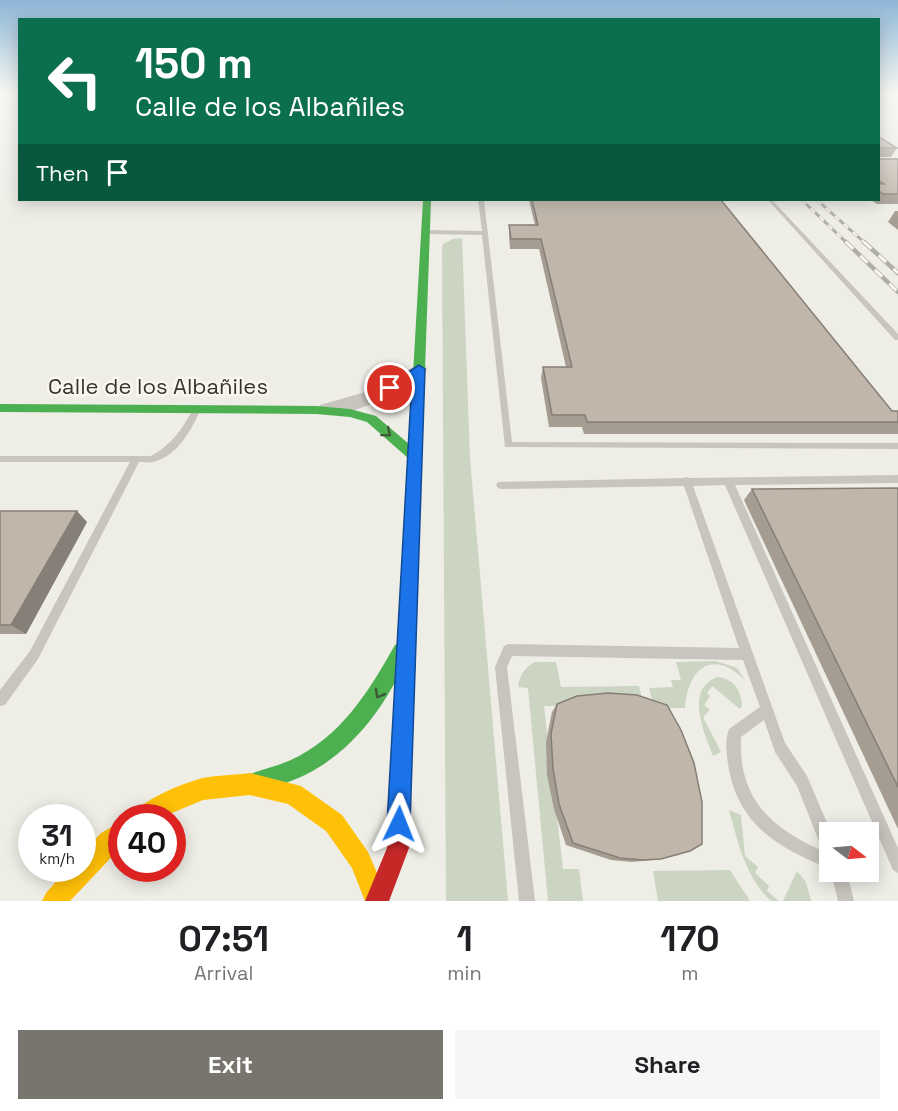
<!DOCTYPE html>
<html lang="en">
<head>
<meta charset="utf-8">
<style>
	:root { --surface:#fff; --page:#f6f6f6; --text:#202124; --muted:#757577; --accent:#78756e }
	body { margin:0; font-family:"Space Grotesk",sans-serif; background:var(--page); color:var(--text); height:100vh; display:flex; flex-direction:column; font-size:22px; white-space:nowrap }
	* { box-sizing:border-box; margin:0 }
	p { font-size:20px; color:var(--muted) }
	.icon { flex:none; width:33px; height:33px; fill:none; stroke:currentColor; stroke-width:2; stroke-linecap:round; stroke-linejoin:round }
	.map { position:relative; height:901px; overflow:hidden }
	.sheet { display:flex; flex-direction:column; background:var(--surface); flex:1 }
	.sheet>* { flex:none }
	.top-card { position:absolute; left:18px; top:18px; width:862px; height:183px; border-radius:0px; box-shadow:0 3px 15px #0003; background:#0b6e4f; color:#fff; overflow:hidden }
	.needle { width:39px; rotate:106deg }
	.controls { position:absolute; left:819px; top:822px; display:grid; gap:12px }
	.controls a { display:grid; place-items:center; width:60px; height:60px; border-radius:0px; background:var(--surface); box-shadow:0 3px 15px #0003; font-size:30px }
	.speed { position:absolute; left:18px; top:804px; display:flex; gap:12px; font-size:30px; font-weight:700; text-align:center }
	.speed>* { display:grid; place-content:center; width:78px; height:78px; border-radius:50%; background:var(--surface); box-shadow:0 3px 15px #0003; line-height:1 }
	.speed small { font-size:15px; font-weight:400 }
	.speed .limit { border:9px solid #d22; background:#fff; color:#111 }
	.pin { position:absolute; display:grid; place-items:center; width:51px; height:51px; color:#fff; margin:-26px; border:3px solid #fff; border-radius:50%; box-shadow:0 2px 6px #0007 }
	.me { position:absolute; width:66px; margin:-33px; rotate:2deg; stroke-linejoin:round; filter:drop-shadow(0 0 4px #0008) }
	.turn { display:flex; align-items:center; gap:21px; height:126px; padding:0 18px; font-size:27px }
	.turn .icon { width:78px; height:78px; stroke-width:2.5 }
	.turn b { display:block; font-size:42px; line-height:51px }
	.then { display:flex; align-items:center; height:57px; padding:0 18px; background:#0003; gap:12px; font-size:22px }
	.eta { display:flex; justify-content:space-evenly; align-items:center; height:102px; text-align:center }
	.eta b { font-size:36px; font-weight:700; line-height:42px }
	.primary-button { display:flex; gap:12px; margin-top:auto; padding:12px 18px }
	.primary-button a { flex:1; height:69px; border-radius:0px; background:var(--accent); color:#fff; font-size:24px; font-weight:700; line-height:69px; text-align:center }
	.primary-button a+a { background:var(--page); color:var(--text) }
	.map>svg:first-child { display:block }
</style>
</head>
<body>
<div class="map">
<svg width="898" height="901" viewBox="0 0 898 901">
	<rect width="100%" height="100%" fill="#eeede6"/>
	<!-- green -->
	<g fill="#ccd4c2">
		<polygon points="462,238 470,458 508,901 446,901 442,249 443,244 453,239"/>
		<path d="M716,661L737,668L745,680C712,648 688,668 685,708H654L649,688L673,687L671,680H681L676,662Z"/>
		<path d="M535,662H556L561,687L639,686L644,706H544L563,869H579L583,901H548L528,688L518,687C520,675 524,668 535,662Z"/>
		<path d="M717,677C733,678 741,690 742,705L740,709L712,686L707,693L710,696L704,705L710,710L703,717L721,752L713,756C705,733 684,690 717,677Z"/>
		<path d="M729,810L741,815L745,856L758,867L755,873L769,886L767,891L779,901H771C745,877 738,842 729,810Z"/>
		<polygon points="730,870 750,901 658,901 653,871"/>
		<polygon points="797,871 806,882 811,901 783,901"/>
	</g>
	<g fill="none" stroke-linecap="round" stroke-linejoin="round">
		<!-- lane -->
		<g fill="#c8c5bf" fill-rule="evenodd">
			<polygon points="478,200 484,200 512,442 898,443 898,449 505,447 482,235 425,234 422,232 425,230 482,231"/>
			<polygon points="768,200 772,200 898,334 898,340 895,340"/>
			<path d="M197,406L201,409C191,430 178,456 153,462C149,463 143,462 139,462L38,659L5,705L0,706V690L30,651L130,462H0V456H151C173,444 183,428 194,407Z"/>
			<path d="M898,475V483L735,485L898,848V873L893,870L725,485L693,486L785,743L807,776L831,832H830V869C781,849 740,827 729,770C727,758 724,742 729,729L760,707L743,660L512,656L507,667L535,901H519L495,667L504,646L508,644L739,648L684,486L501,489L498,488L496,485L498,482L684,478L687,477L690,478ZM764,720L775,752L797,786L823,851C771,828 738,799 741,737Z"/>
			<polygon points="831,872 847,872 854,901 838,901"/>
		</g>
		<!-- street -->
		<path fill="#c8c5bf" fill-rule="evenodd" d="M419,364L425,365L427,369L425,373C401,389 349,422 320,413L317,409L320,405L369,391Z"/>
		<!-- fast -->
		<g fill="#4caf50" fill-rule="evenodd">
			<polygon points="423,200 431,200 417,596 415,602 409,604 403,602 401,596 408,458 367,422 350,417 316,414 0,412 0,404 316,406 350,409 376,416 409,444"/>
			<path d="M401,642L407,645L410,651C389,701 356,749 307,774C289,783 269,788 250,795L243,791L239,784L243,777C258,770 275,767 291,760C341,737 369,691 395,645Z"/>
		</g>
		<!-- slow -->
		<g fill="#ffc107" fill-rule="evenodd">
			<path d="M250,773L301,786L342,815L368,852L389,901H365L352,868L326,831L288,804L250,795L203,800L160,818H131C139,800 184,783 203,778C218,775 235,775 250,773Z"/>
			<polygon points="122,821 122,846 70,901 42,901 46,893 68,868 82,868 82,853 101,833"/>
		</g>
		<!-- jam -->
		<polygon fill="#c62828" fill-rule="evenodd" points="409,588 415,590 417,596 409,848 389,901 365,901 387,848 401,596 403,590"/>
		<defs>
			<g id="rail-far1">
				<polyline points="802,200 847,243"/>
				<polyline points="817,200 865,243"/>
			</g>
			<g id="rail">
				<polyline points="846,242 898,292"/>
				<polyline points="864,242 898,273"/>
			</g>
		</defs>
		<!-- rail-far1 casing -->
		<use href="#rail-far1" stroke="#b0aea9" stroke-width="3"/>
		<!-- rail casing -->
		<use href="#rail" stroke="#b0aea9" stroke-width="4.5"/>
		<!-- rail-far1 -->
		<use href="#rail-far1" stroke="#faf7ef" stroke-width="2" stroke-dasharray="6" stroke-linecap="butt"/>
		<!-- rail -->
		<use href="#rail" stroke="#faf7ef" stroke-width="3" stroke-dasharray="10" stroke-linecap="butt"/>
	</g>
	<!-- wall -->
	<g fill="#a59d92">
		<polygon points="879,137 897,148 891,157 879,157"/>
		<polygon points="879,159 898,159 898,204 877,204 871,200 879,200"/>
		<polygon points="529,200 721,200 892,411 898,411 898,434 584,434 582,427 549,427 541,378 543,367 566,367 539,249 510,249 509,236 509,225 535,225"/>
		<polygon points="895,211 898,211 898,230 888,222"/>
		<polygon points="898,488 898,829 744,500 752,489"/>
		<polygon points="0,511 87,522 26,634 0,634"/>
		<polygon points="557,704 661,859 632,862 611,860 566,845 554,809 547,775 546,742 552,712"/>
	</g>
	<!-- shaded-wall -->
	<polygon fill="#867f77" points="77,511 87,522 26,634 11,625"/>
	<!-- building -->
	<g fill="#c0b6aa" stroke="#867f77" stroke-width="1.5">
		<polygon points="879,137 897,148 879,148"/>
		<polygon points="879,159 898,159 898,194 883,194 879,191 879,184 884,184 879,181"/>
		<polygon points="532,200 721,200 892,411 898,411 898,422 587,422 585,415 552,415 543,367 572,367 541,239 511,239 509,225 538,225"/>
		<polygon points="898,488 898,787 752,489"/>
		<polygon points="0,511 77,511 11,625 0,625"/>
		<polygon points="608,693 637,695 667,705 681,730 694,763 702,802 702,844 690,851 661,859 643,860 620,858 573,843 559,804 553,769 551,734 557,704 577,696"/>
	</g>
	<!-- one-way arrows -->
	<defs><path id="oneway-chevron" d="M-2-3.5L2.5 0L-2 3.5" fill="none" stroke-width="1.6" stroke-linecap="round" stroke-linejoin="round" transform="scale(1.5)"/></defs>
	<g stroke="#3f5938">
		<use href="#oneway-chevron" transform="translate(387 433) rotate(40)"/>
		<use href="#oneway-chevron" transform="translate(379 694) rotate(120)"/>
	</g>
	<!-- sky -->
	<linearGradient id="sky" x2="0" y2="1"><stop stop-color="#8db6d7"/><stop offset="0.42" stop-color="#f7f7f4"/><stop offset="1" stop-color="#f7f7f4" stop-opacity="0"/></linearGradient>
	<rect width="898" height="219" fill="url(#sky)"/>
	<!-- route -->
	<polygon fill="#1a73e8" stroke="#114b97" stroke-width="1.5" points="419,365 425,369 410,824 406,832 399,835 391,832 387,824 412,379 390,392 384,388"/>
	<g text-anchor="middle" stroke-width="5" stroke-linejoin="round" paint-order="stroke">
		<!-- street labels -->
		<g font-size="22" fill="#39342d" stroke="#faf7ef">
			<text x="158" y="394">Calle de los Albañiles</text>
		</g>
	</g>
</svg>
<div class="controls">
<a><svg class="needle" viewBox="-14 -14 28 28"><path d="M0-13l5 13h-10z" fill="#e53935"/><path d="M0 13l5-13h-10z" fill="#757577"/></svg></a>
</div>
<div class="speed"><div>31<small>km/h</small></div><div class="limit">40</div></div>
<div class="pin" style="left:390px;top:388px;background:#d93025"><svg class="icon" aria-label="arrive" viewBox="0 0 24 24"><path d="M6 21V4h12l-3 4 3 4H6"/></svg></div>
<svg class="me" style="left:399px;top:824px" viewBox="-20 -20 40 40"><path d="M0-17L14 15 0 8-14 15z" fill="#1a73e8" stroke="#fff" stroke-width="4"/></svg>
<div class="top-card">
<div class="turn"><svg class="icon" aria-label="left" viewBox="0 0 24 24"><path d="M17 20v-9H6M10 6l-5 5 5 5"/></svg><div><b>150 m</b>Calle de los Albañiles</div></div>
<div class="then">Then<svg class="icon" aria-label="arrive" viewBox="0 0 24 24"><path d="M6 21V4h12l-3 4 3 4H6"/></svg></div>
</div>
</div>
<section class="sheet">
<div class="eta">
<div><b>07:51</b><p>Arrival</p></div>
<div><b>1</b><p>min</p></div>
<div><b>170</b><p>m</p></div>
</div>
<div class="primary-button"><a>Exit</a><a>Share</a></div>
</section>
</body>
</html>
